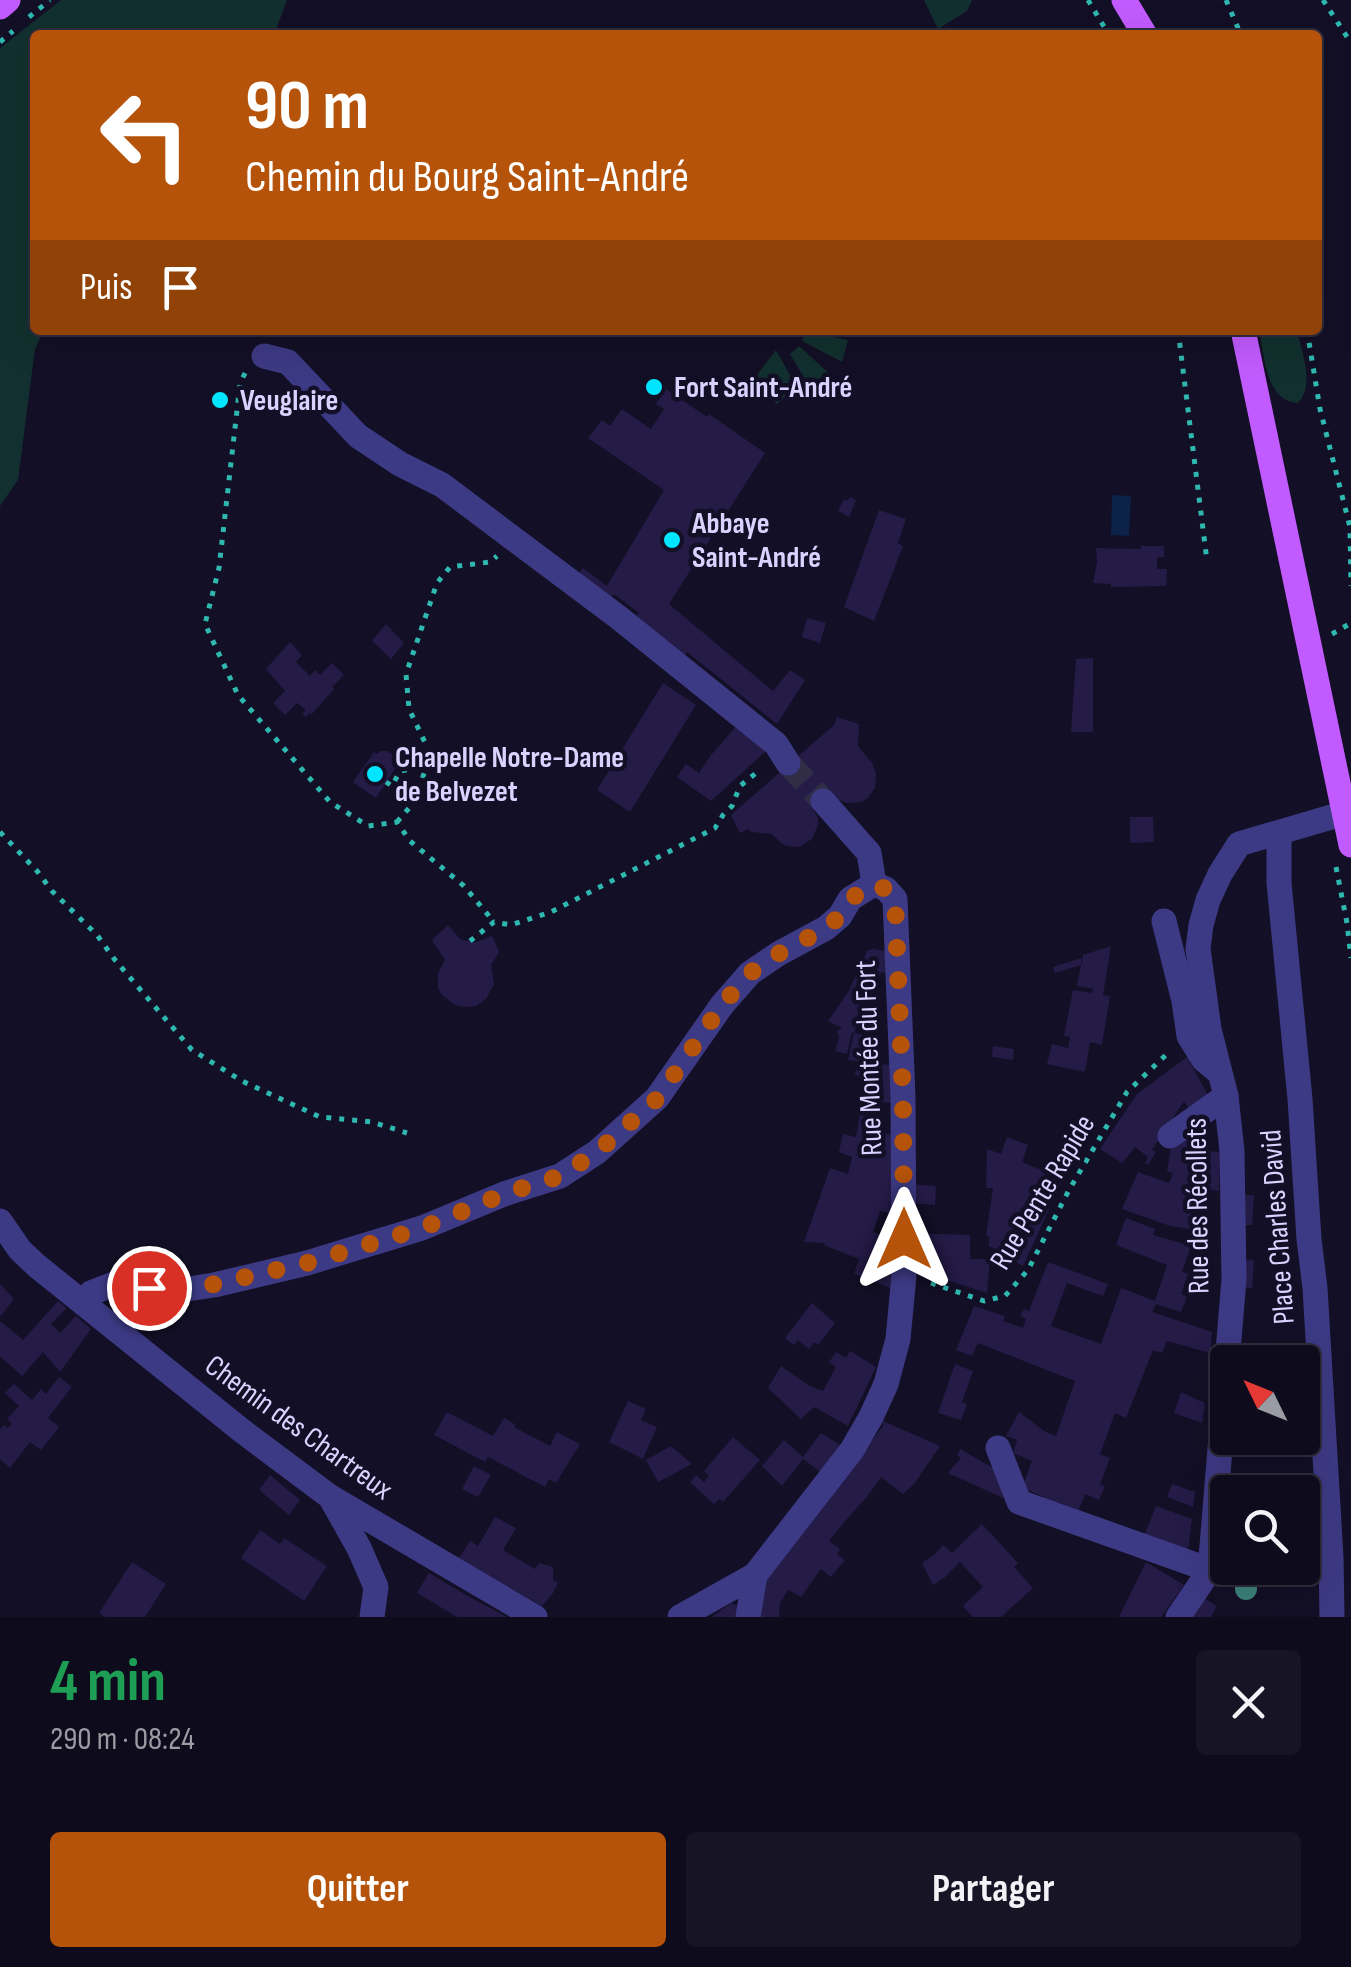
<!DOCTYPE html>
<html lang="fr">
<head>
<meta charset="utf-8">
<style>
	:root { --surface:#0e0b1c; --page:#171425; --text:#f1f3f6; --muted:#9b9ba3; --line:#2e2b3b; --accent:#b45309 }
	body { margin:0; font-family:"Sofia Sans Condensed",sans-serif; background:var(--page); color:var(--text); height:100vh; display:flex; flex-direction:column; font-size:38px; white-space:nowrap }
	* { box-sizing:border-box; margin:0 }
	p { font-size:32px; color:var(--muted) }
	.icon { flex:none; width:55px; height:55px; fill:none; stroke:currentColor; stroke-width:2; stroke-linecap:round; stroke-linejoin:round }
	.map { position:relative; height:1617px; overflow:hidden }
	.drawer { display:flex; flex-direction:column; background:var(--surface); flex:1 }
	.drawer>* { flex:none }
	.hud { position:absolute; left:30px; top:30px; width:1292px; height:305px; border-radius:10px; box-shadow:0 10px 40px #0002,0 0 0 2px var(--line); background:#b45309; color:#fff; overflow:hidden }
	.needle { width:65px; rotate:313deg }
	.controls { position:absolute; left:1210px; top:1345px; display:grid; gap:20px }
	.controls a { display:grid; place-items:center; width:110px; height:110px; border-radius:10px; background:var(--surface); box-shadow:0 10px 40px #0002,0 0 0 2px var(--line); font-size:50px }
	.pin { position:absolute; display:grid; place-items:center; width:85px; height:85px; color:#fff; margin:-42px; border:5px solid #fff; border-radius:50%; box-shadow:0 2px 10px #0007 }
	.me { position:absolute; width:110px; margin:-55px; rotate:0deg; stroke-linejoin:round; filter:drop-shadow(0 0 8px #0008) }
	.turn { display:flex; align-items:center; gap:35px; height:210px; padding:0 50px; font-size:45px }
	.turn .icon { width:130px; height:130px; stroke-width:2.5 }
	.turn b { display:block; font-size:70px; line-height:85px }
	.then { display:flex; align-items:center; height:95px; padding:0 50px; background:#0003; gap:20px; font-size:38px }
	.round { display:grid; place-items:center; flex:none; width:105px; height:105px; border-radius:10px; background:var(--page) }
	.headline { display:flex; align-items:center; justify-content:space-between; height:170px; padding:0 50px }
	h1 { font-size:60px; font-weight:700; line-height:75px; color:#1e9e55 }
	.button { display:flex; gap:20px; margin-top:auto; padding:20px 50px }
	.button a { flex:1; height:115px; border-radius:10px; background:var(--accent); color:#fff; font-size:40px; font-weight:700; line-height:115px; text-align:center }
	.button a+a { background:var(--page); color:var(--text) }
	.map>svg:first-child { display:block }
</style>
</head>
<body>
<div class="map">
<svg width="1351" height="1617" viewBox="0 0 1351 1617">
	<rect width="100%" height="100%" fill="#130f26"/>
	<!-- green -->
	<g fill="#12302f">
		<polygon points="61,0 287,0 274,35 35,35 35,330 44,330 35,349 18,480 0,506 0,48"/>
		<polygon points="924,0 972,0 967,11 938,29"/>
		<path d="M1259,330H1297C1302,353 1315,385 1298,403C1265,401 1265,356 1259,330Z"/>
		<polygon points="806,332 848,340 842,362 802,341"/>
		<polygon points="799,346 833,377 812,391 790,354"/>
		<polygon points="776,350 796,386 777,404 750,384"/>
	</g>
	<!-- water -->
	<polygon fill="#0c2248" points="1112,495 1131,496 1129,536 1111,535"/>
	<!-- building -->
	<g fill="#241b47">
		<polygon points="666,389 707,417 709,414 765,453 669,604 773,691 790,670 805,680 777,724 687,652 683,658 635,617 639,613 614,594 611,598 579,574 583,568 607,586 664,490 588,438 602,420 610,426 622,409 651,429 664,409 656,404"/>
		<polygon points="850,497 856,500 849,517 838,511 844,499 847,501"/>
		<polygon points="879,510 906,519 898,543 903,546 874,621 844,607"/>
		<polygon points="1141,546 1164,546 1164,557 1157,557 1157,569 1167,569 1166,586 1111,587 1111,584 1093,583 1097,562 1096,548 1141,549"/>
		<polygon points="807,618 826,623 820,643 802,637"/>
		<polygon points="386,624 404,643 391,659 372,641"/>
		<polygon points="290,642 302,655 296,662 310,676 315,670 320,675 332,663 344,675 332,687 334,689 311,715 309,713 306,717 302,714 306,710 297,703 285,715 273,703 285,691 266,669"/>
		<polygon points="1093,658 1093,732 1071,732 1076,659"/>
		<polygon points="663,683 696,705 630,812 597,790"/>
		<polygon points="837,717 859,724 858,746 872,763 876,773 875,788 868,798 861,802 847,803 828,796 813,809 818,818 818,825 812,839 799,847 786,846 780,842 772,834 751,832 748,829 740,833 731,815 834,725"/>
		<polygon points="740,722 766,751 711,801 677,777 686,764 699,773 711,755"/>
		<polygon points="381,751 387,751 392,754 394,759 392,764 396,767 376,798 353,782 374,752 377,754"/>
		<polygon points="1130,817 1153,817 1154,842 1130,843"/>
		<polygon points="448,925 461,940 477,942 492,936 496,944 499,952 491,965 494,984 486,999 476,1006 464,1007 455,1005 442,995 438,988 438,973 445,960 432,940"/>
		<polygon points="1111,946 1103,995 1110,996 1102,1045 1090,1042 1085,1072 1047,1064 1052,1044 1068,1048 1070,1037 1064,1036 1073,990 1092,993 1093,989 1077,986 1081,965 1055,973 1053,967 1081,958 1081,965 1083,955"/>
		<polygon points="873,949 885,951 886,973 881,972 873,997 867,996 854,1033 852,1032 847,1054 835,1051 839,1037 837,1031 842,1028 828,1021 849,991 867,951"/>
		<polygon points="854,1033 866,1035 861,1062 889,1065 891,1103 880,1102 871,1107 866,1130 893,1135 892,1214 880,1211 873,1232 893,1239 893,1289 854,1274 859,1259 824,1245 825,1243 804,1242 830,1168 848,1174 852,1157 839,1152 843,1134 856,1137 866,1077 855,1075 857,1061 848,1060"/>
		<polygon points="993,1046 1014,1049 1013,1060 992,1057"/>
		<polygon points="1187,1057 1211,1101 1194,1116 1184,1101 1152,1150 1156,1152 1148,1165 1145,1163 1148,1157 1135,1147 1122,1163 1100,1149 1137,1094"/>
		<polygon points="1195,1126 1199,1150 1220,1152 1219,1191 1202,1188 1196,1230 1170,1226 1122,1209 1138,1172 1169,1183 1173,1173 1167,1172 1172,1141"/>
		<polygon points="1007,1137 1028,1145 1022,1162 1063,1179 1023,1266 1009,1259 1011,1257 989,1246 989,1237 986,1236 993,1188 986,1188 987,1149 1001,1154"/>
		<polygon points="909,1184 936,1186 935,1205 908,1203"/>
		<polygon points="1244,1195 1254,1195 1252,1225 1243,1225"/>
		<polygon points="1126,1218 1155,1229 1153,1235 1191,1246 1182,1272 1188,1274 1181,1294 1187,1297 1181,1312 1156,1304 1152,1312 1212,1332 1210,1353 1167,1341 1162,1353 1153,1350 1126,1418 1115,1413 1100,1454 1110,1458 1100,1485 1105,1486 1099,1500 1085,1494 1077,1514 1072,1512 1074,1508 1058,1502 1056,1506 1043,1501 1044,1497 1025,1489 1019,1496 1032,1461 1013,1453 1017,1440 1006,1436 1019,1412 1044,1431 1056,1436 1075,1381 978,1343 972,1356 956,1350 974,1306 1005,1316 1003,1321 1023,1328 1026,1319 1020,1316 1024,1309 1029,1311 1048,1262 1108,1284 1103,1296 1067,1283 1051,1326 1101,1344 1121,1288 1155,1301 1167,1265 1116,1245"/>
		<polygon points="909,1233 970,1235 970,1259 990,1259 987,1293 912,1269"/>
		<polygon points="1241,1259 1254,1260 1252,1288 1239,1288"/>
		<polygon points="0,1284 14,1299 0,1317"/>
		<polygon points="58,1301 67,1308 51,1324 60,1333 76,1316 91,1329 60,1372 43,1352 22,1376 0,1356 0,1321 23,1340"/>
		<polygon points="812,1303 835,1323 818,1345 814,1342 809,1349 798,1340 794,1345 785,1338"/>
		<polygon points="850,1351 876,1367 848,1426 814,1407 801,1419 768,1388 781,1366 808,1385 823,1391 836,1367 829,1362 836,1352 846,1358"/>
		<polygon points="955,1364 973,1371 962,1402 967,1404 961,1420 938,1413"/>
		<polygon points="59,1377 72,1387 48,1418 59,1427 41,1450 30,1442 10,1468 0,1459 0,1429 4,1425 8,1428 12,1424 7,1419 19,1406 5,1393 14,1384 32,1400 41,1389 46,1394"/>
		<polygon points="1181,1392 1205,1403 1202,1423 1174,1413"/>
		<polygon points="628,1401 646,1409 641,1420 657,1427 643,1459 609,1442"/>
		<polygon points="447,1412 493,1436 504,1418 516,1425 514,1427 550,1446 557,1432 580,1444 556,1483 549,1479 545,1487 488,1457 485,1462 434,1435"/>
		<polygon points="883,1421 940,1446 914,1484 903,1494 881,1477 866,1498 846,1520 829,1541 840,1549 837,1554 845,1560 831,1577 821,1569 801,1597 788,1590 780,1603 779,1617 756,1617 759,1585 856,1462 883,1426"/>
		<polygon points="821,1433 840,1445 822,1473 803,1459 782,1486 762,1466 784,1440 803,1457"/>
		<polygon points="733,1437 760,1460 723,1502 719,1499 714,1504 690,1482 696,1475 704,1482 709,1476 704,1471"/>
		<polygon points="671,1446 692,1464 658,1482 646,1460"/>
		<polygon points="960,1449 1000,1472 1003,1498 948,1473 961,1458 957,1455"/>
		<polygon points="474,1466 491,1475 478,1497 462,1489"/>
		<polygon points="270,1475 300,1500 289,1515 259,1490"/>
		<polygon points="1172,1484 1195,1492 1193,1507 1167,1497"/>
		<polygon points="1156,1506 1192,1519 1188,1551 1144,1536"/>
		<polygon points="495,1517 516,1528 503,1550 535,1569 539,1563 553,1567 553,1580 558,1583 553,1593 542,1606 459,1558 470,1541 478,1546"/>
		<polygon points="982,1524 1018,1563 1014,1567 1033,1588 1001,1617 973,1617 963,1606 983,1587 960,1562 944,1578 933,1585 922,1563 934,1555 943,1545 952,1553"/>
		<polygon points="260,1530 280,1544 284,1538 327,1566 304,1601 241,1558"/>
		<polygon points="132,1562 166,1584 145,1617 105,1617 99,1613"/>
		<polygon points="1146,1562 1184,1585 1161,1617 1119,1617"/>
		<circle cx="1229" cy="1575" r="9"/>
		<polygon points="429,1573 468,1596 507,1617 457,1617 417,1593"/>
		<polygon points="1200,1596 1217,1606 1211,1617 1188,1617"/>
		<polygon points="731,1603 740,1607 739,1617 712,1617"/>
	</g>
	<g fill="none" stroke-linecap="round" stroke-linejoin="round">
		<!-- minor-tunnel -->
		<polyline stroke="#312d47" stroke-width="25" stroke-dasharray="25 12" stroke-linecap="butt" points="788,763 823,801"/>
		<!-- path -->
		<g stroke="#2fb8b0" stroke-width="5" stroke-dasharray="5 8" stroke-linecap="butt">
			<polyline points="1088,0 1109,35"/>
			<polyline points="1226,0 1241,35"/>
			<polyline points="1323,0 1351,43"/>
			<polyline points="29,17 50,0"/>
			<polyline points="0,42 13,31"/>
			<polyline points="1178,330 1207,561"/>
			<polyline points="1307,330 1320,409 1350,527 1351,586"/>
			<polyline points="245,373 240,384 219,568 205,624 238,695 330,802 368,826 397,822 410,841 464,886 494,922"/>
			<polyline points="1332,634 1351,623"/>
			<polyline points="386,782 392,786 400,771 427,766"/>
			<polyline points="397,822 416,800 430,753 409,709 406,674 437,583 450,567 490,562 497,556"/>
			<polyline points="0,832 37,871 52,891 97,935 115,960 192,1050 242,1081 320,1117 372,1122 407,1133"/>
			<polyline points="1336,867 1347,923 1351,958"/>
			<polyline points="470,941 494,922 511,925 551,912 715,828 723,815 732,806 740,786 761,769"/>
			<polyline points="931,1283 984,1301 1005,1296 1028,1270 1069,1190 1127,1092 1169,1052"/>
		</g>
		<!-- minor -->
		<g stroke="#3d3a85" stroke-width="25">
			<polyline points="264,356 288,362 358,436 400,464 442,485 618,617 776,744 788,763"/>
			<polyline points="823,801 869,853 874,884"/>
			<polyline points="1279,833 1279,883 1300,1099 1309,1239 1315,1288 1331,1557 1332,1617"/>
			<polyline points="1164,921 1184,1001 1189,1036 1204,1060 1216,1070"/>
			<polyline points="1170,1136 1226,1096"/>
			<polyline points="0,1221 20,1250 37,1266 241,1430 329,1496 535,1617"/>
			<polyline points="84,1303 91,1293 114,1284 181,1290 214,1285 307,1263 422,1228 504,1194 560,1176 597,1152 657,1098 722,1005 750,973 778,954 826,928 840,916 850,899 874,884"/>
			<polyline points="998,1448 1019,1502 1210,1570"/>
			<polyline points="332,1500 359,1548 376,1587 372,1617"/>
			<polyline points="680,1617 755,1575"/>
			<polyline points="748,1617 755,1575 852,1450 871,1417 886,1384 898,1339 904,1275 903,1098 895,899 886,889 874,884"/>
			<polyline points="1178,1617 1210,1570 1234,1279 1232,1151 1226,1096 1209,1029 1198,949 1201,925 1208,900 1220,874 1239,844 1345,813"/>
		</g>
		<!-- major -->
		<g stroke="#c25bff" stroke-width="25">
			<polyline points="1124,0 1145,35"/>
			<polyline points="0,7 8,0"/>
			<polyline points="1243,330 1351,845"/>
		</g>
	</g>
	<!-- trees -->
	<circle fill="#3d827b" cx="1246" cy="1589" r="11"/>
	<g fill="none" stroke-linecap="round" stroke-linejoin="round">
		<!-- route -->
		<polyline stroke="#b45309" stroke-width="18" stroke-dasharray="0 32.4" points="149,1288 165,1290 197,1288 307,1263 422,1228 504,1194 560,1176 597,1152 658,1098 722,1005 750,973 778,954 826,928 840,916 850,899 874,884 886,889 895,900 903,1098 904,1239"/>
	</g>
	<!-- markers -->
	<g fill="#00e5ff" stroke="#130f26" stroke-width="4">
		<circle cx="654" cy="387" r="10"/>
		<circle cx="220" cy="400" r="10"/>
		<circle cx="672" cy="540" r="10"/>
		<circle cx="375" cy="774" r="10"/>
	</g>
	<g text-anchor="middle" stroke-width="9" stroke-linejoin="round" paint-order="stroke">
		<!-- poi labels -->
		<g font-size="30" font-weight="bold" fill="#d9d4ff" stroke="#130f26" text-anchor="start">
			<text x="674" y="397">Fort Saint-André</text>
			<text x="240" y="410">Veuglaire</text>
			<text x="692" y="533">Abbaye<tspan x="692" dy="34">Saint-André</tspan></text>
			<text x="395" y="767">Chapelle Notre-Dame<tspan x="395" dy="34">de Belvezet</tspan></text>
		</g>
		<!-- street labels -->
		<g font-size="30" fill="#d9d4ff" stroke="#130f26">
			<text transform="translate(868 1058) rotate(-92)" y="10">Rue Montée du Fort</text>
			<text transform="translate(1042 1192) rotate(-59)" y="10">Rue Pente Rapide</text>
			<text transform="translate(1197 1206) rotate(-91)" y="10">Rue des Récollets</text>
			<text transform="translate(1277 1227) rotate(-94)" y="10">Place Charles David</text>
			<text transform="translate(299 1427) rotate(36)" y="10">Chemin des Chartreux</text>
		</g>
	</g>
</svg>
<div class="controls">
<a><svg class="needle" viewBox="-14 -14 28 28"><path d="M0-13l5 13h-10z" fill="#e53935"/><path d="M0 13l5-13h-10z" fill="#9b9ba3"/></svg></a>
<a><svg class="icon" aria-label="search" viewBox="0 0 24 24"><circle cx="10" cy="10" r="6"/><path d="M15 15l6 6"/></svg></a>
</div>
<div class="pin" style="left:149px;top:1288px;background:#d93025"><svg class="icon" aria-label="arrive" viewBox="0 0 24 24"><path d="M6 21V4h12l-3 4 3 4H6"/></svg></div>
<svg class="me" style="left:904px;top:1239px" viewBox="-20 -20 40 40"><path d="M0-17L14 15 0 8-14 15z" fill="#b45309" stroke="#fff" stroke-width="4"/></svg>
<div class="hud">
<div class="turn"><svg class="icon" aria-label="left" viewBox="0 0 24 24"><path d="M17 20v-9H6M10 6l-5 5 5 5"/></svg><div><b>90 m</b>Chemin du Bourg Saint-André</div></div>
<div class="then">Puis<svg class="icon" aria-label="arrive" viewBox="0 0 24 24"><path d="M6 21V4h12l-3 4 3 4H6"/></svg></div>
</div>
</div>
<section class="drawer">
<div class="headline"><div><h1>4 min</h1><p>290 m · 08:24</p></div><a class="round"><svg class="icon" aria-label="close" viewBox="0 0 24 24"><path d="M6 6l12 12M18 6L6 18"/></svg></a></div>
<div class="button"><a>Quitter</a><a>Partager</a></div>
</section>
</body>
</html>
